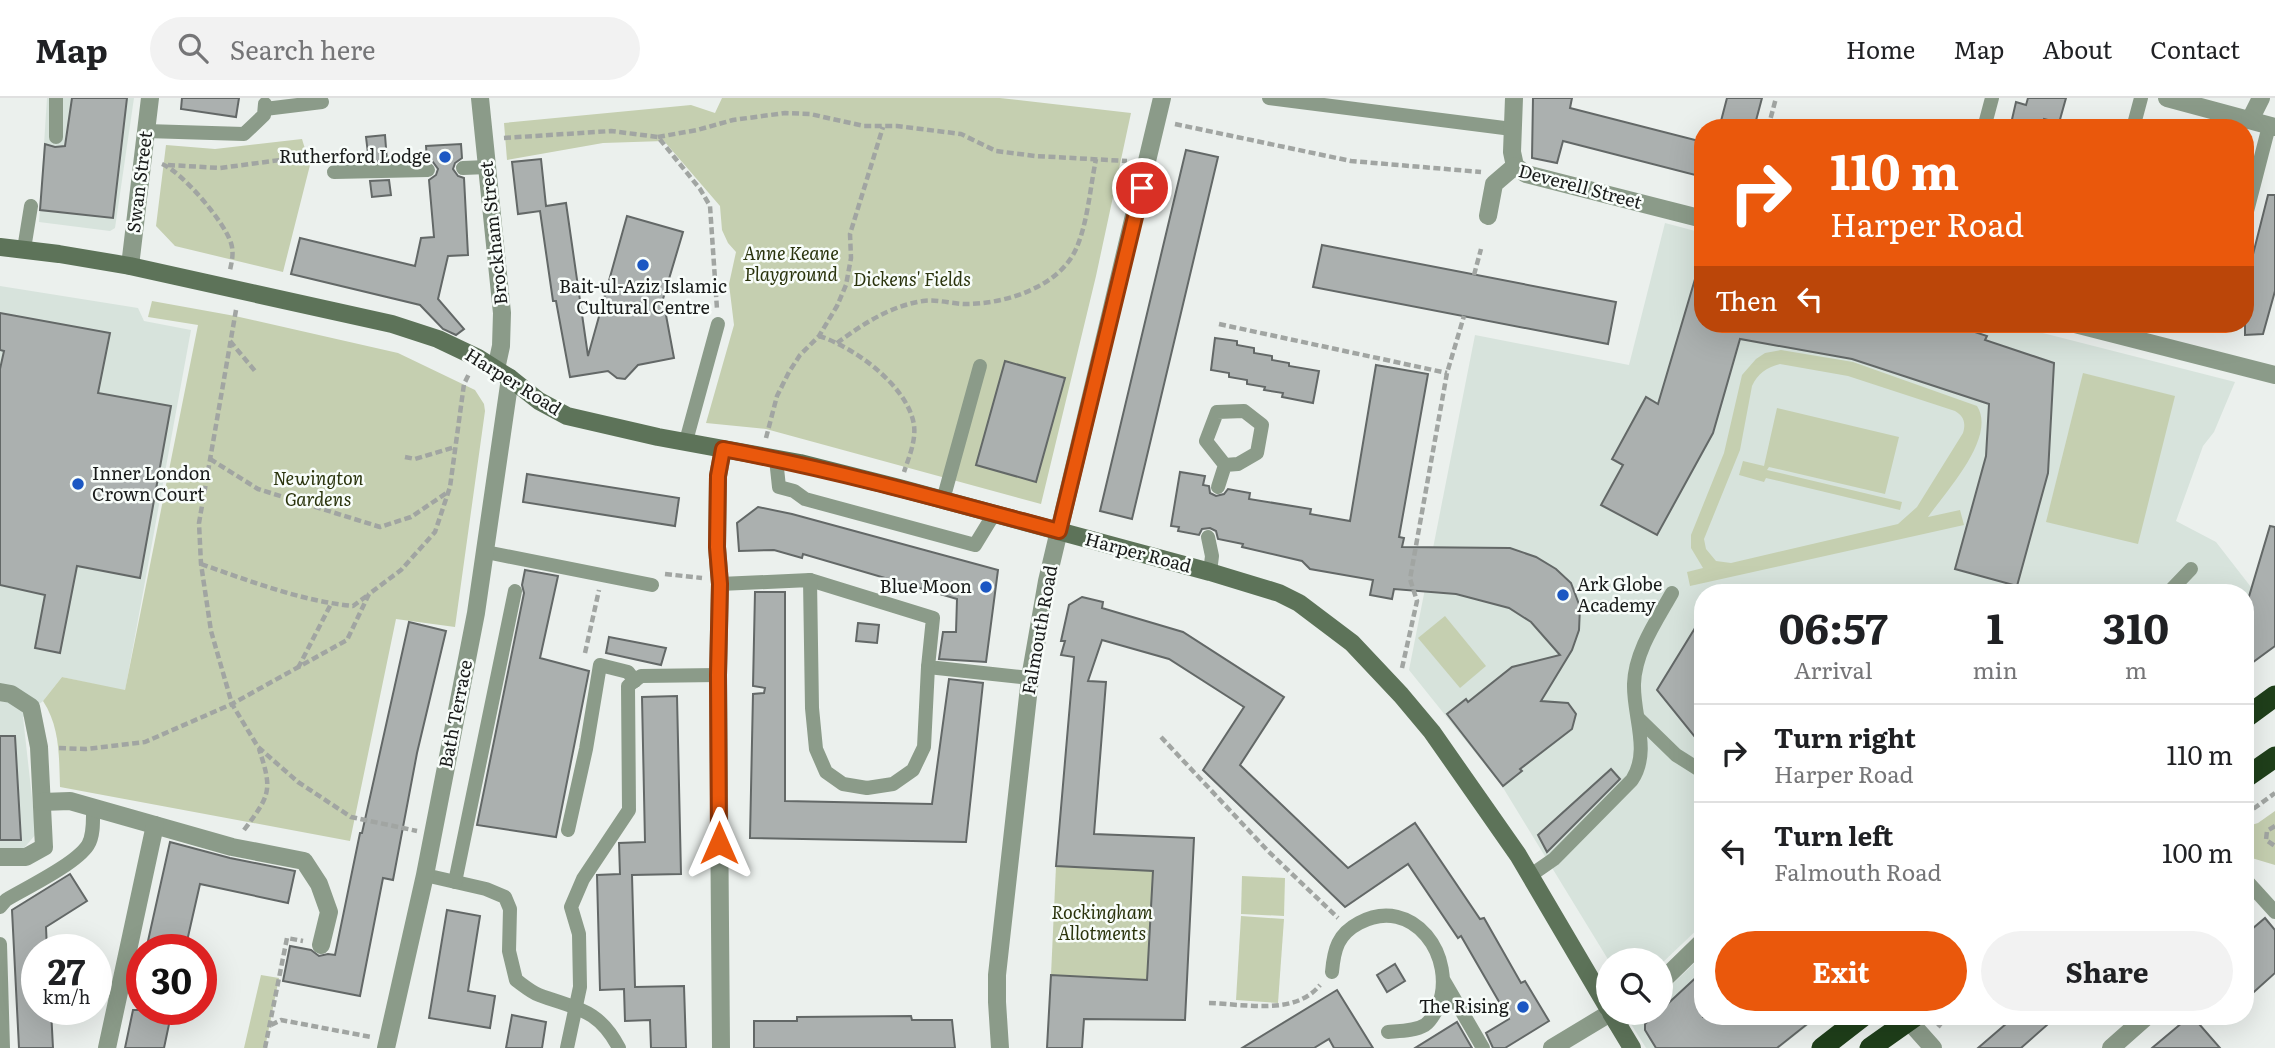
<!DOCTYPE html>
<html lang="en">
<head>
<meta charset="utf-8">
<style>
	:root { --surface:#fff; --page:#f2f2f2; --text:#202124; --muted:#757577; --line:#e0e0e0; --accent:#ea580c }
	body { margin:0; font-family:Literata,serif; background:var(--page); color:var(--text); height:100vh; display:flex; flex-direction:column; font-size:26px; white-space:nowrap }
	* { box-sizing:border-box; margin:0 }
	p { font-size:23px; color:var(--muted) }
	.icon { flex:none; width:38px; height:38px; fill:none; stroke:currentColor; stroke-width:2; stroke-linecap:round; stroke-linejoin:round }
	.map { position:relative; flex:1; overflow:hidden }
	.side { position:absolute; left:1694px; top:486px; width:560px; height:441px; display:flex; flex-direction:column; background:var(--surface); border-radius:28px; box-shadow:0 7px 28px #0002 }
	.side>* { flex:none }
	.hud { position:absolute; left:1694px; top:21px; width:560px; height:214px; border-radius:28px; box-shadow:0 7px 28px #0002; background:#ea580c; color:#fff; overflow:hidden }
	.controls { position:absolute; left:1596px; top:850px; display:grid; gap:14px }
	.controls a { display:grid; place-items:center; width:77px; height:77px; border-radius:50%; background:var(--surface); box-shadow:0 7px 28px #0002; font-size:35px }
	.speed { position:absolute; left:21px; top:836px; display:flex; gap:14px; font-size:35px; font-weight:700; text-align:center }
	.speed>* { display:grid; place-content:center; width:91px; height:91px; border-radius:50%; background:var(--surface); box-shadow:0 7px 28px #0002; line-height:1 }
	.speed small { font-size:18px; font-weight:400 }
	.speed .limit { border:10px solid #d22; background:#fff; color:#111 }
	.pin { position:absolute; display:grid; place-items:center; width:60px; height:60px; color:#fff; margin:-30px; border:4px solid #fff; border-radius:50%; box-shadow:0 2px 7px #0007 }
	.me { position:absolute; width:77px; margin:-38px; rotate:0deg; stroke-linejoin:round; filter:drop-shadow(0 0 5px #0008) }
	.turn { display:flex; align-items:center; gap:24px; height:147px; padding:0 21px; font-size:32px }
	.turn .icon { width:91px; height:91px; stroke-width:2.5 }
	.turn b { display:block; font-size:49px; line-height:60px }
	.then { display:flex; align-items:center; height:66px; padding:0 21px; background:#0003; gap:14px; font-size:26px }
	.eta { display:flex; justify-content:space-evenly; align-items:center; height:119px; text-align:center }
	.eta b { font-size:42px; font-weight:700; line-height:49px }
	.action { display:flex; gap:14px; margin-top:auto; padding:14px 21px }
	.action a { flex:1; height:80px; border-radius:42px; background:var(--accent); color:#fff; font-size:28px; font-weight:700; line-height:80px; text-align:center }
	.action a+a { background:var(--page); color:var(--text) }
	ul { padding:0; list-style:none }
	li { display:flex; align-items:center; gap:21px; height:98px; padding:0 21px; border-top:2px solid var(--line) }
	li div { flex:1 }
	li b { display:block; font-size:26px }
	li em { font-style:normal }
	header { display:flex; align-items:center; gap:42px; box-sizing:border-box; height:98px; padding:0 35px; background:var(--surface); border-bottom:2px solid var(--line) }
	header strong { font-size:33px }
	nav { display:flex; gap:38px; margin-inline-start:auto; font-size:24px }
	.search { width:490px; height:63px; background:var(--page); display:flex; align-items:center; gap:18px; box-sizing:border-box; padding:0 24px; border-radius:38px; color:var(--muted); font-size:26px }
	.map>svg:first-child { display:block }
</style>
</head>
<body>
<header>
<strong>Map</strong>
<div class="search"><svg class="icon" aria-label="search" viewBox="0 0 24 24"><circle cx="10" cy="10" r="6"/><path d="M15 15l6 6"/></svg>Search here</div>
<nav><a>Home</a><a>Map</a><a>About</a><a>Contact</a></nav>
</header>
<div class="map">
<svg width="2275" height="950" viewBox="0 0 2275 950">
	<rect width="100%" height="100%" fill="#ebf0ed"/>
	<!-- built -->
	<g fill="#d7e3dc">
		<polygon points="47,0 134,0 115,130 110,133 39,124"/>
		<polygon points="1665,125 1703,135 1703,226 2008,226 2235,284 2214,334 2203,348 2176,423 2216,444 2275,520 2275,548 2245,572 2245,495 1703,495 1703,826 1661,866 1661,863 1609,863 1502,688 1409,572 1475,237 1629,267"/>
		<polygon points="0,188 138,210 144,223 191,232 125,593 62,579 43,603 23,619 36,736 24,750 0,751"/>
		<polygon points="1703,857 1703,919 1819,919 1779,950 1646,950 1631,926 1642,915 1661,915 1661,897"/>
	</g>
	<!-- green -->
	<g fill="#c5cfb0" fill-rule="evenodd">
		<polygon points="722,0 1000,0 1131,15 1096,178 1041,406 766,331 706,325 734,227 729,186 736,154 728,145 722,132 720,108 664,43 603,45 507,62 504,25 691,7 715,15"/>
		<polygon points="302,41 310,67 283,174 175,148 156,128 166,47 215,51"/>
		<path d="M152,203L235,218L398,255L475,292L484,306L485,313L455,529L396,521L350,743L60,689C59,658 60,629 43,603L62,579L125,592L198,227L148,219Z"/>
		<path d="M1781,252L1853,264L1977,308C1997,339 1946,393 1928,419L1960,412L1964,427L1690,488L1687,474L1703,470L1691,450V437L1724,355L1742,277L1756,261L1765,255ZM1780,266L1848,278L1955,313C1964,318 1966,325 1963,335L1917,409L1898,426L1731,465L1716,463L1706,451L1704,441L1740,352L1752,288C1758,275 1766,270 1780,266Z"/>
		<polygon points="2083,275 2175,298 2138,446 2046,424"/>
		<polygon points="1777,310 1899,339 1885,396 1769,369 1767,372 1902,404 1900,412 1766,380 1764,384 1739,377 1743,363 1764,368"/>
		<polygon points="1445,518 1486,568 1460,590 1418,540"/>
		<polygon points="2275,713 2275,767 2245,758 2245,729 2258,725"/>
		<polygon points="1056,768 1153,773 1147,882 1051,877"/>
		<polygon points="1242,778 1285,780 1284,818 1241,816"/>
		<polygon points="1241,818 1284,821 1278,905 1236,902"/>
		<polygon points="261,877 279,880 265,950 244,950"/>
	</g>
	<!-- building -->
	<g fill="#abb0af" stroke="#636867" stroke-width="2">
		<polygon points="72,0 127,0 113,120 40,112 45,46 55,49 65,48"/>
		<polygon points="182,0 239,0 236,19 181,11"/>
		<polygon points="1533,0 1572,0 1570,10 1703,44 1703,79 1563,43 1557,65 1532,60"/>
		<polygon points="1727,0 1762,0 1754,30 1721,23"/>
		<polygon points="2028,0 2066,0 2059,25 2044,21 2041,30 2010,30 2016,4 2026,7"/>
		<polygon points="385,37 387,63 369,64 366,39"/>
		<polygon points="461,46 462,60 455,65 453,71 458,78 464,80 468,157 448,158 438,201 464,231 456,237 443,231 420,207 291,176 300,140 415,168 421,140 434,139 429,82 436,77 438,71 433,64 427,62 426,48"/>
		<polygon points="1186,52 1218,59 1132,421 1100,413"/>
		<polygon points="541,61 546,108 566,105 588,258 627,118 683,134 663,201 674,260 638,267 625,281 617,280 608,273 570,279 556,203 553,203 540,113 518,116 512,64"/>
		<polygon points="389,82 391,97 372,99 370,83"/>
		<polygon points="2268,97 2275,97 2275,193 2263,236 2245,237 2245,188"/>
		<polygon points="1322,147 1616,204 1608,246 1313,189"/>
		<polygon points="1698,171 1703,171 1703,226 1951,226 1987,238 1985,242 2054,265 2048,375 2017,488 1955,471 1986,358 1989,306 1852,261 1740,241 1713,335 1657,437 1601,407 1623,367 1612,361 1646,299 1658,306"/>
		<polygon points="0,215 110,235 98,295 171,308 140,480 77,468 60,555 35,550 45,497 0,487 0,271 4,253 0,252"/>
		<polygon points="1215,240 1237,243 1237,247 1254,250 1254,255 1272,258 1272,262 1289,265 1289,268 1319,273 1313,305 1282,299 1283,295 1264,292 1265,289 1247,286 1247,282 1229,279 1229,275 1211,272"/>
		<polygon points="1005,263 1065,280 1036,384 976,367"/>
		<polygon points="1376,267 1428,276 1399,439 1404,440 1402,449 1510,450 1536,459 1556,471 1571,485 1580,509 1579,532 1572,552 1541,603 1568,605 1576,616 1572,631 1520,671 1522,673 1503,688 1447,616 1466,601 1468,604 1512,569 1560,557 1531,524 1509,510 1456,496 1394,491 1392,501 1370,497 1373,482 1310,471 1302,463 1242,449 1243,446 1218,441 1216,433 1210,430 1202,431 1199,437 1178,433 1179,429 1171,428 1180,374 1205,378 1203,387 1209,388 1210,395 1216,398 1224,396 1228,391 1250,395 1249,401 1311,411 1310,416 1350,423"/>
		<polygon points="527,376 679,400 675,428 523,404"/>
		<polygon points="758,409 792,416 998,472 986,564 939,561 943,534 956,534 957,501 803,456 802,460 774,452 739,453 737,425"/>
		<polygon points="2270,428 2275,429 2275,548 2245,570 2245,512"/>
		<polygon points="525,472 558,478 540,560 589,573 556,739 477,727 524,495 522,487"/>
		<polygon points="755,494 785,494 785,703 932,706 949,581 983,585 966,744 750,740 753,596 764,595 765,590 753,588"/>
		<polygon points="1082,499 1103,504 1102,510 1183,534 1284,599 1240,667 1348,770 1415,725 1480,821 1484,820 1521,885 1525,883 1549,923 1505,950 1493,950 1486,935 1509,921 1461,838 1458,840 1408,766 1345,809 1203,672 1244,609 1169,561 1102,542 1088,583 1106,584 1094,736 1194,740 1185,922 1084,921 1082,950 1047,950 1051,877 1147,882 1153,773 1056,768 1074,559 1061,557 1065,543 1061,543 1069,507"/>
		<polygon points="1703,517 1703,649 1657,592"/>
		<polygon points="409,524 446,533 417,655 393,782 383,780 360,898 283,883 290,848 311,852 319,858 328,856 335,857 360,735 362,735"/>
		<polygon points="858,525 879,527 877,545 856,543"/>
		<polygon points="609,539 666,550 661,567 606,555"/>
		<polygon points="677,598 681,776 632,777 635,889 684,888 686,950 651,950 650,922 625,923 624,891 600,892 597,777 620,776 619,745 645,744 642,599"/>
		<polygon points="0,638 15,638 21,742 0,742"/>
		<polygon points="1611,671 1620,681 1547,754 1538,737"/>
		<polygon points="170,744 230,760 295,773 288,805 200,786 185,852 146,852"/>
		<polygon points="70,776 87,803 46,829 47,852 37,852 37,912 51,912 53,950 19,950 12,812"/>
		<polygon points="447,812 480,818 468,893 495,898 490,930 429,920"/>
		<polygon points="2265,820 2275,832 2275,875 2245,902 2245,837"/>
		<polygon points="1395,866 1405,883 1387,894 1377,877"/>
		<polygon points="1703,873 1703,919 1816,919 1777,950 1656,950 1645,932 1645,926 1657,915 1661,915 1661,912"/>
		<polygon points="1337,892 1373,950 1334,950 1329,941 1314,950 1242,950"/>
		<polygon points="133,912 172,912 164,950 125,950"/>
		<polygon points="512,917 546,924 542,950 506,950"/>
		<polygon points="911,918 912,922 952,922 955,950 754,950 754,923 797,923 797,919"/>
		<polygon points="2014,919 2056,919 2021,950 1978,950"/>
		<polygon points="2189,919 2193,919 2220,950 2152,950"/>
		<polygon points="1457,924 1472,950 1415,950"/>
	</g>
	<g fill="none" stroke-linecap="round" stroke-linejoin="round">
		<!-- path -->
		<g stroke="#a1a5a2" stroke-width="4.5" stroke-dasharray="7 3.5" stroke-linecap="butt">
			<polyline points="1175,26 1351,63 1481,74"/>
			<polyline points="1768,30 1776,0"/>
			<polyline points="658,39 697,32 733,22 785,15 810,16 864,28 897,28 961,36 996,53 1035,58 1127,63"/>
			<polyline points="504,40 611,33 658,39 700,91 710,108 717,211"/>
			<path d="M162,66C182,74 224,123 231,145C234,154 232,163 230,172"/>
			<polyline points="168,67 220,70 288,61"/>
			<polyline points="1474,177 1481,151"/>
			<polyline points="236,212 199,425 201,466 211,533 232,606 258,649 298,684 351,719 417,733"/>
			<polyline points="1219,226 1447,275"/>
			<path d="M819,238C854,249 908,288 914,327C916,343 909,359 904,374"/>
			<polyline points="230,243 255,273"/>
			<path d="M837,245C863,226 890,208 923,203C937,201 952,206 966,206C1005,206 1059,189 1076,151C1088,124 1090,90 1096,61"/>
			<polyline points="766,340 777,298 789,274 800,257 819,238 837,208 846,187 851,160 850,136 883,29"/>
			<polyline points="405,359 415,361 455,349"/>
			<polyline points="210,361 258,391 380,429 411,419 448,394"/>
			<path d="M201,466C250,483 301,503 353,508L368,497"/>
			<polyline points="665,476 702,480"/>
			<polyline points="585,555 599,492"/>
			<polyline points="298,570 331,506"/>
			<polyline points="1402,570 1417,503 1410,481 1447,275 1464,218"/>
			<polyline points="1161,639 1268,753 1338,820"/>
			<polyline points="59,650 86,651 145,644 232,606 347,542 369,496 401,472 435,434 450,389 464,286 469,276"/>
			<polyline points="2245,717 2275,695"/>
			<polyline points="2275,728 2267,733 2266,742 2275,748"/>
			<path d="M244,732C270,697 273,693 259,651"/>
			<path d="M1209,905C1245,906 1295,918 1320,887"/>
			<polyline points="271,927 281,922 371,939"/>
			<polyline points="1938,929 1946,919"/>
			<polyline points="265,950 287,840 303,843"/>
		</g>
		<!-- lane -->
		<g stroke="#8b9b89" stroke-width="14">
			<polyline points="1269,0 1512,31"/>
			<polyline points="265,11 322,4"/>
			<polyline points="1984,30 1992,0"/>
			<polyline points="2133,30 2141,0"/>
			<polyline points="146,33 244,36 264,17 265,6"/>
			<polyline points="56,39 56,0"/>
			<polyline points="463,70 487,69"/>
			<polyline points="334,74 428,72"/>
			<polyline points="2245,121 2269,28"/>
			<polyline points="24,151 31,108"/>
			<polyline points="686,343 718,226"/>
			<polyline points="776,361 779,389 794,393 805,401 975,447 994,416"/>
			<polyline points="1218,389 1225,367 1238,366 1257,355 1262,327 1244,313 1217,314 1206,343 1225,367"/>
			<polyline points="943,402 980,268"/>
			<polyline points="1208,439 1212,458 1210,474"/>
			<polyline points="486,454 652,487"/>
			<polyline points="810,482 933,520 928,569 1030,580"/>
			<polyline points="720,486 810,482 812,610 816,651 826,674 843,686 867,690 893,686 913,672 924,649 928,569"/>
			<polyline points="2168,495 2191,471"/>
			<polyline points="1638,620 1676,657 1703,674"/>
			<polyline points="568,732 586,651 600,567 628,574 635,583"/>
			<path d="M425,777L486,791L505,799L510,811L509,853L516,882C523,887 531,894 539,897C576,911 598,910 619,950"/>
			<path d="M1531,777L1554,761L1632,682C1651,653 1633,618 1634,586C1635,553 1657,522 1672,495"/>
			<polyline points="2245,781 2275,814"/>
			<polyline points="455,784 515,493"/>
			<path d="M0,809L6,802C26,790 76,766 88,747C94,737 93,722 93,710"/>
			<polyline points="0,846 3,950"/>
			<path d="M1332,874C1334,851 1338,836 1359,825C1413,796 1458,859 1438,909C1435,915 1431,923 1425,927C1415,933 1400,933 1388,934"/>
			<polyline points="1444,883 1483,950"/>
			<polyline points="567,950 580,889 579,836 571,809 583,781 629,712 628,588 641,578 718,577"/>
		</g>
		<!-- street -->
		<g stroke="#8b9b89" stroke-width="18">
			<polyline points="480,0 502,215 501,248 496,271"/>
			<polyline points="1514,0 1512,54 1515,68"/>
			<polyline points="2167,0 2275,29"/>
			<polyline points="2250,22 2261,0"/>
			<polyline points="1488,118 1494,86 1515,68 1526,76 1703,121"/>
			<polyline points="130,168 150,0"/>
			<polyline points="2075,226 2275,277"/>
			<polyline points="0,594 11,596 31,609 39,649 44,749 26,759 0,759"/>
			<polyline points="42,704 70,703 232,749 304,763 319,786 329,814 321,847"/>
			<polyline points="1661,884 1703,843"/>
			<polyline points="1909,923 1933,950"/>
			<polyline points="1617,925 1628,915"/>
			<polyline points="107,950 155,727"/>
			<polyline points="386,950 425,777 476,515 510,280"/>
			<polyline points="721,950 718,577 720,486 717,449 718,378 723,351"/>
			<polyline points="1000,950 997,904 997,877 1030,580 1047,483 1162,0"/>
			<polyline points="1552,950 1610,915"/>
			<polyline points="2111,950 2146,919"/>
		</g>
		<!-- secondary -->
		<g stroke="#5d7359" stroke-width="18">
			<polyline points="0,149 59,156 130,168 392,226 438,241 478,260 510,280 539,303 567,318 658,339 800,365 899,390 1210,474 1279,495 1299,505 1352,545 1401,597 1432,634 1518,757 1608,910"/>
			<polyline points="1611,915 1632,950"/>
		</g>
		<!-- highway -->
		<g stroke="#1f3f1a" stroke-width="21">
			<polyline points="2245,620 2275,598"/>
			<polyline points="2245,680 2275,659"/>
			<polyline points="1822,950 1862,919"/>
			<polyline points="1870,950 1914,919"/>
		</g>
	</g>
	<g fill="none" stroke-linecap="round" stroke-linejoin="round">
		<defs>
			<path id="route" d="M719,745L718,577L720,486L717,449L718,378L723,351C836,372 947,403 1059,433L1142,90"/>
		</defs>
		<!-- route casing -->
		<use href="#route" stroke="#983908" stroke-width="18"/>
		<!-- route -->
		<use href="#route" stroke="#ea580c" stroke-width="12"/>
	</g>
	<!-- markers -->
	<g fill="#1b57c3" stroke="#f8fdfa" stroke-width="2.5">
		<circle cx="445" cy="59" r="7"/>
		<circle cx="643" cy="167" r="7"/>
		<circle cx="78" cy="386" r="7"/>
		<circle cx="986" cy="489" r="7"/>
		<circle cx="1563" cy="497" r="7"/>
		<circle cx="1523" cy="909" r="7"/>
	</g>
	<g text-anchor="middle" stroke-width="5" stroke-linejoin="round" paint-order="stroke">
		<!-- poi labels -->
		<g font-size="18" fill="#191b1a" stroke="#f8fdfa" text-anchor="end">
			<text x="431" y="65">Rutherford Lodge</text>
			<text x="643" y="195" text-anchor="middle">Bait-ul-Aziz Islamic<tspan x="643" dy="21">Cultural Centre</tspan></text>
			<text x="92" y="382" text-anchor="start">Inner London<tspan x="92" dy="21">Crown Court</tspan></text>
			<text x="1577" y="493" text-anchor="start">Ark Globe<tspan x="1577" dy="21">Academy</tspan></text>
			<text x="972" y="495">Blue Moon</text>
			<text x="1509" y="915">The Rising</text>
		</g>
		<!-- street labels -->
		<g font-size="18" fill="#191b1a" stroke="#f8fdfa">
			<text transform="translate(140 84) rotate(-83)" y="6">Swan Street</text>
			<text transform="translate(1580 89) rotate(15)" y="6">Deverell Street</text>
			<text transform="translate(494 135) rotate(-96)" y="6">Brockham Street</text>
			<text transform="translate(513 284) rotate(32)" y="6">Harper Road</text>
			<text transform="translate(1138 455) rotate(15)" y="6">Harper Road</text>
			<text transform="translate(1040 532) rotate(-80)" y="6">Falmouth Road</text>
			<text transform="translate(456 616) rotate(-79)" y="6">Bath Terrace</text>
		</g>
		<!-- park labels -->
		<g font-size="18" font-style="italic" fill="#2a330c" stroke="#f8fdfa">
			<text x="791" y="162">Anne Keane<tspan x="791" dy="21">Playground</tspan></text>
			<text x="912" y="188">Dickens' Fields</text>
			<text x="318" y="387">Newington<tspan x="318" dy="21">Gardens</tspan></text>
			<text x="1102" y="821">Rockingham<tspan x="1102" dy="21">Allotments</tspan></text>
		</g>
	</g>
</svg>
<div class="controls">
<a><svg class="icon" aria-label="search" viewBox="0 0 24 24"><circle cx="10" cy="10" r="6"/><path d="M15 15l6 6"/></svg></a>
</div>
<div class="speed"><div>27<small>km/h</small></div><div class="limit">30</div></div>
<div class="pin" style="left:1142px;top:90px;background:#d93025"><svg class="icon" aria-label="arrive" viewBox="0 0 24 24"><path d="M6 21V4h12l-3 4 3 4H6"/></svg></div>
<svg class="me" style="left:719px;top:745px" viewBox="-20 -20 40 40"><path d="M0-17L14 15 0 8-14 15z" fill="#ea580c" stroke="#fff" stroke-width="4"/></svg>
<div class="hud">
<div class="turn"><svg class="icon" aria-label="right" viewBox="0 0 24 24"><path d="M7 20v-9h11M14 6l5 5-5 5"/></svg><div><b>110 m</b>Harper Road</div></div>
<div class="then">Then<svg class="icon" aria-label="left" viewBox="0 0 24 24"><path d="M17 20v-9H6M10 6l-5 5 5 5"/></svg></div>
</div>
<section class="side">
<div class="eta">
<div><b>06:57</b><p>Arrival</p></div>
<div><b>1</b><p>min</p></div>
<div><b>310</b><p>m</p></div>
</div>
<ul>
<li><svg class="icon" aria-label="right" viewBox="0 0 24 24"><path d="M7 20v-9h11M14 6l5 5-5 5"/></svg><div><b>Turn right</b><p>Harper Road</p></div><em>110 m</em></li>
<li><svg class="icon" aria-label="left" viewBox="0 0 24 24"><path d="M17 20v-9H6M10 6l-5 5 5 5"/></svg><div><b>Turn left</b><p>Falmouth Road</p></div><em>100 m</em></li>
</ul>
<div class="action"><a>Exit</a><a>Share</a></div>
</section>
</div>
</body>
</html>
